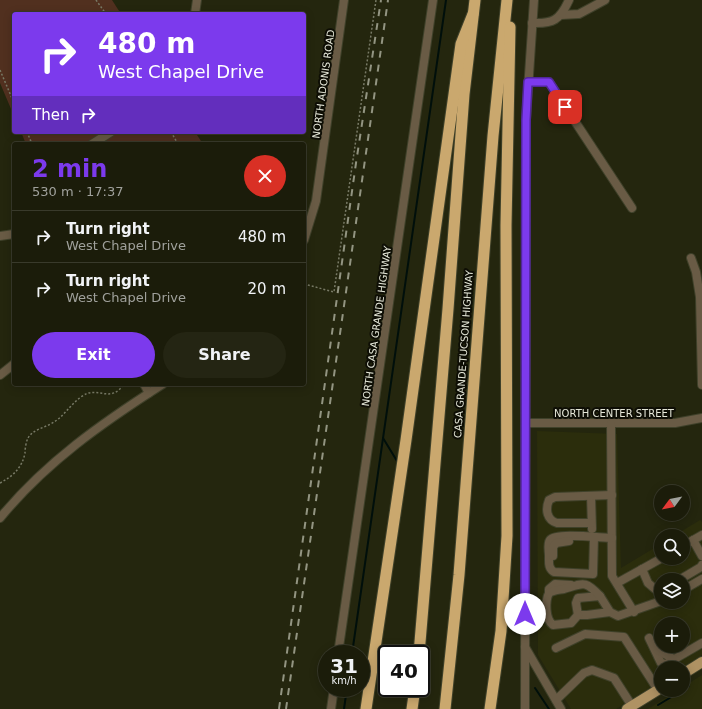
<!DOCTYPE html>
<html lang="en">
<head>
<meta charset="utf-8">
<style>
	:root { --surface:#1b1c0a; --page:#242513; --text:#f1f3f6; --muted:#a0a19c; --line:#393a2b; --accent:#7c3aed }
	body { margin:0; font-family:"DejaVu Sans",sans-serif; background:var(--page); color:var(--text); height:100vh; display:flex; flex-direction:column; font-size:15px; white-space:nowrap }
	* { box-sizing:border-box; margin:0 }
	p { font-size:13px; color:var(--muted) }
	.icon { flex:none; width:22px; height:22px; fill:none; stroke:currentColor; stroke-width:2; stroke-linecap:round; stroke-linejoin:round }
	.map { position:relative; flex:1; overflow:hidden }
	.details { position:absolute; left:12px; top:142px; width:294px; height:244px; display:flex; flex-direction:column; background:var(--surface); border-radius:4px; box-shadow:0 2px 10px #0003,0 0 0 1px var(--line) }
	.details>* { flex:none }
	.top-card { position:absolute; left:12px; top:12px; width:294px; height:122px; border-radius:4px; box-shadow:0 2px 10px #0003,0 0 0 1px var(--line); background:#7c3aed; color:#fff; overflow:hidden }
	.needle { width:26px; rotate:238deg }
	.controls { position:absolute; left:654px; top:485px; display:grid; gap:8px }
	.controls a { display:grid; place-items:center; width:36px; height:36px; border-radius:50%; background:var(--surface); box-shadow:0 2px 10px #0003,0 0 0 1px var(--line); font-size:20px }
	.speed { position:absolute; left:318px; top:645px; display:flex; gap:8px; font-size:20px; font-weight:700; text-align:center }
	.speed>* { display:grid; place-content:center; width:52px; height:52px; border-radius:50%; background:var(--surface); box-shadow:0 2px 10px #0003,0 0 0 1px var(--line); line-height:1 }
	.speed small { font-size:10px; font-weight:400 }
	.speed .limit { border:2px solid #111; border-radius:6px; background:#fff; color:#111 }
	.pin { position:absolute; display:grid; place-items:center; width:34px; height:34px; color:#fff; margin:-17px; border-radius:8px; box-shadow:0 2px 6px #0006 }
	.me { position:absolute; width:44px; margin:-22px; rotate:0deg; stroke-linejoin:round; filter:drop-shadow(0 0 3px #0008) }
	.turn { display:flex; align-items:center; gap:14px; height:84px; padding:0 20px; font-size:18px }
	.turn .icon { width:52px; height:52px; stroke-width:2.5 }
	.turn b { display:block; font-size:28px; line-height:34px }
	.then { display:flex; align-items:center; height:38px; padding:0 20px; background:#0003; gap:8px; font-size:15px }
	.round { display:grid; place-items:center; flex:none; width:42px; height:42px; border-radius:21px; background:var(--page) }
	.headline { display:flex; align-items:center; justify-content:space-between; height:68px; padding:0 20px }
	h1 { font-size:24px; font-weight:600; line-height:30px; color:var(--accent) }
	.primary-button { display:flex; gap:8px; margin-top:auto; padding:8px 20px }
	.primary-button a { flex:1; height:46px; border-radius:24px; background:var(--accent); color:#fff; font-size:16px; font-weight:600; line-height:46px; text-align:center }
	.primary-button a+a { background:var(--page); color:var(--text) }
	ul { padding:0; list-style:none }
	li { display:flex; align-items:center; gap:12px; height:52px; padding:0 20px; border-top:1px solid var(--line) }
	li div { flex:1 }
	li b { display:block; font-size:15px }
	li em { font-style:normal }
	.map>svg:first-child { display:block }
</style>
</head>
<body>
<div class="map">
<svg width="702" height="709" viewBox="0 0 702 709">
	<rect width="100%" height="100%" fill="#24260e"/>
	<!-- built -->
	<g fill="#2b2d0c" fill-rule="evenodd">
		<path d="M537,431L617,434L621,568L661,544V558H683V536H674L700,520L702,522V655L682,668H661V681L616,709H571L538,655ZM661,580H683V602H661ZM661,624H683V646H661Z"/>
		<polygon points="702,675 702,709 648,709 678,690 683,690 683,687"/>
	</g>
	<!-- green -->
	<g fill="#51301f">
		<polygon points="0,0 112,0 121,14 14,14 14,116 0,83"/>
		<polygon points="21,132 195,132 203,144 26,144"/>
	</g>
	<g fill="none" stroke-linecap="round" stroke-linejoin="round">
		<!-- stream -->
		<g stroke="#000f0b" stroke-width="2">
			<polyline points="383,438 397,461"/>
			<polyline points="352,654 446,0"/>
			<polyline points="535,688 549,709"/>
			<polyline points="683,690 689,686"/>
			<polyline points="658,705 683,690"/>
			<polyline points="344,709 347,688"/>
		</g>
		<defs>
			<g id="minor">
				<polyline points="195,14 197,0"/>
				<polyline points="561,15 579,14 605,0"/>
				<path d="M532,23C553,24 560,20 569,0"/>
				<polyline points="528,82 549,82 632,208"/>
				<polyline points="92,144 111,132"/>
				<polyline points="0,236 14,234"/>
				<polyline points="304,240 316,201 344,0"/>
				<polyline points="691,258 696,272 700,297 702,385"/>
				<polyline points="0,375 14,364"/>
				<polyline points="144,384 149,393"/>
				<polyline points="526,423 675,423 702,418"/>
				<polyline points="611,424 612,576 634,612"/>
				<polyline points="591,496 592,529"/>
				<path d="M0,518C46,462 102,423 163,384"/>
				<path d="M591,523H557C547,520 545,510 549,500L555,497L612,495"/>
				<path d="M594,537L593,574L554,572C548,568 549,563 549,556C549,551 547,544 550,540C556,532 601,538 612,538"/>
				<polyline points="693,540 702,556"/>
				<polyline points="683,546 702,535"/>
				<polyline points="553,556 553,547 556,543 569,541"/>
				<polyline points="642,569 648,583 655,589 661,589"/>
				<polyline points="679,580 701,567 702,565"/>
				<polyline points="617,583 662,558"/>
				<polyline points="683,590 702,579"/>
				<polyline points="549,592 549,589 555,584 571,585"/>
				<polyline points="610,612 587,615 578,615 576,603 578,598 600,596 610,612 618,616 661,601"/>
				<path d="M578,615L571,623L553,625C545,619 545,601 549,593C554,590 559,590 564,589C584,583 585,580 600,596"/>
				<polyline points="649,638 661,663 666,664 702,643"/>
				<polyline points="654,644 658,650 675,660"/>
				<polyline points="525,647 561,709"/>
				<polyline points="556,648 585,634 624,637 658,690"/>
				<polyline points="338,654 433,0"/>
				<polyline points="556,700 584,673 592,670 614,678 632,706"/>
				<polyline points="331,709 334,688"/>
				<polyline points="525,709 526,120 534,0"/>
			</g>
			<g id="major">
				<polyline points="683,674 702,662"/>
				<polyline points="627,709 661,688"/>
			</g>
			<g id="highway">
				<polyline points="419,654 448,309 464,94 475,0"/>
				<polyline points="366,709 406,440 461,44 473,14"/>
				<polyline points="412,709 415,688"/>
				<polyline points="445,709 459,575 493,136 507,0"/>
				<polyline points="490,709 501,631 507,536 506,225 510,27"/>
			</g>
		</defs>
		<!-- minor casing -->
		<use href="#minor" stroke="#3f412a" stroke-width="10"/>
		<!-- major casing -->
		<use href="#major" stroke="#3f412a" stroke-width="12"/>
		<!-- highway casing -->
		<use href="#highway" stroke="#3f412a" stroke-width="13"/>
		<!-- path -->
		<g stroke="#787a66" stroke-width="1.5" stroke-dasharray="2 2" stroke-linecap="butt">
			<polyline points="96,0 106,14"/>
			<polyline points="0,70 14,103"/>
			<polyline points="27,132 32,144"/>
			<polyline points="171,132 178,144"/>
			<polyline points="304,284 334,292 376,0"/>
			<path d="M0,483C13,476 22,468 25,453C25,449 26,442 28,438C33,429 45,428 54,422C64,416 71,404 81,397C97,384 110,405 124,384"/>
		</g>
		<!-- minor -->
		<use href="#minor" stroke="#695b45" stroke-width="8"/>
		<!-- major -->
		<use href="#major" stroke="#af9263" stroke-width="10"/>
		<!-- highway -->
		<use href="#highway" stroke="#caa86e" stroke-width="11"/>
		<!-- rail -->
		<g stroke="#939582" stroke-width="2" stroke-dasharray="7 7" stroke-linecap="butt">
			<polyline points="279,709 356,163 381,0"/>
			<polyline points="286,709 388,0"/>
		</g>
	</g>
	<g fill="none" stroke-linecap="round" stroke-linejoin="round">
		<defs>
			<polyline id="route" points="525,614 526,120 528,82 549,82 565,107"/>
		</defs>
		<!-- route casing -->
		<use href="#route" stroke="#51269a" stroke-width="10"/>
		<!-- route -->
		<use href="#route" stroke="#7c3aed" stroke-width="7"/>
	</g>
	<g text-anchor="middle" stroke-width="4" stroke-linejoin="round" paint-order="stroke">
		<!-- street labels -->
		<g font-size="10" fill="#e6e8d9" stroke="#0e0e05">
			<text transform="translate(323 84) rotate(-82)" y="4">NORTH ADONIS ROAD</text>
			<text transform="translate(376 326) rotate(-82)" y="4">NORTH CASA GRANDE HIGHWAY</text>
			<text transform="translate(463 354) rotate(-86)" y="4">CASA GRANDE-TUCSON HIGHWAY</text>
			<text x="614" y="417">NORTH CENTER STREET</text>
		</g>
	</g>
</svg>
<div class="controls">
<a><svg class="needle" viewBox="-14 -14 28 28"><path d="M0-13l5 13h-10z" fill="#e53935"/><path d="M0 13l5-13h-10z" fill="#a0a19c"/></svg></a>
<a><svg class="icon" aria-label="search" viewBox="0 0 24 24"><circle cx="10" cy="10" r="6"/><path d="M15 15l6 6"/></svg></a>
<a><svg class="icon" aria-label="layers" viewBox="0 0 24 24"><path d="M12 4l9 5-9 5-9-5zM3 14l9 5 9-5"/></svg></a>
<a>+</a>
<a>−</a>
</div>
<div class="speed"><div>31<small>km/h</small></div><div class="limit">40</div></div>
<div class="pin" style="left:565px;top:107px;background:#d93025"><svg class="icon" aria-label="arrive" viewBox="0 0 24 24"><path d="M6 21V4h12l-3 4 3 4H6"/></svg></div>
<svg class="me" style="left:525px;top:614px" viewBox="-20 -20 40 40"><circle r="19" fill="#fff"/><path d="M0-13L10 11 0 6-10 11z" fill="#7c3aed"/></svg>
<div class="top-card">
<div class="turn"><svg class="icon" aria-label="right" viewBox="0 0 24 24"><path d="M7 20v-9h11M14 6l5 5-5 5"/></svg><div><b>480 m</b>West Chapel Drive</div></div>
<div class="then">Then<svg class="icon" aria-label="right" viewBox="0 0 24 24"><path d="M7 20v-9h11M14 6l5 5-5 5"/></svg></div>
</div>
<section class="details">
<div class="headline"><div><h1>2 min</h1><p>530 m · 17:37</p></div><a class="round" style="background:#d93025;color:#fff"><svg class="icon" aria-label="close" viewBox="0 0 24 24"><path d="M6 6l12 12M18 6L6 18"/></svg></a></div>
<ul>
<li><svg class="icon" aria-label="right" viewBox="0 0 24 24"><path d="M7 20v-9h11M14 6l5 5-5 5"/></svg><div><b>Turn right</b><p>West Chapel Drive</p></div><em>480 m</em></li>
<li><svg class="icon" aria-label="right" viewBox="0 0 24 24"><path d="M7 20v-9h11M14 6l5 5-5 5"/></svg><div><b>Turn right</b><p>West Chapel Drive</p></div><em>20 m</em></li>
</ul>
<div class="primary-button"><a>Exit</a><a>Share</a></div>
</section>
</div>
</body>
</html>
